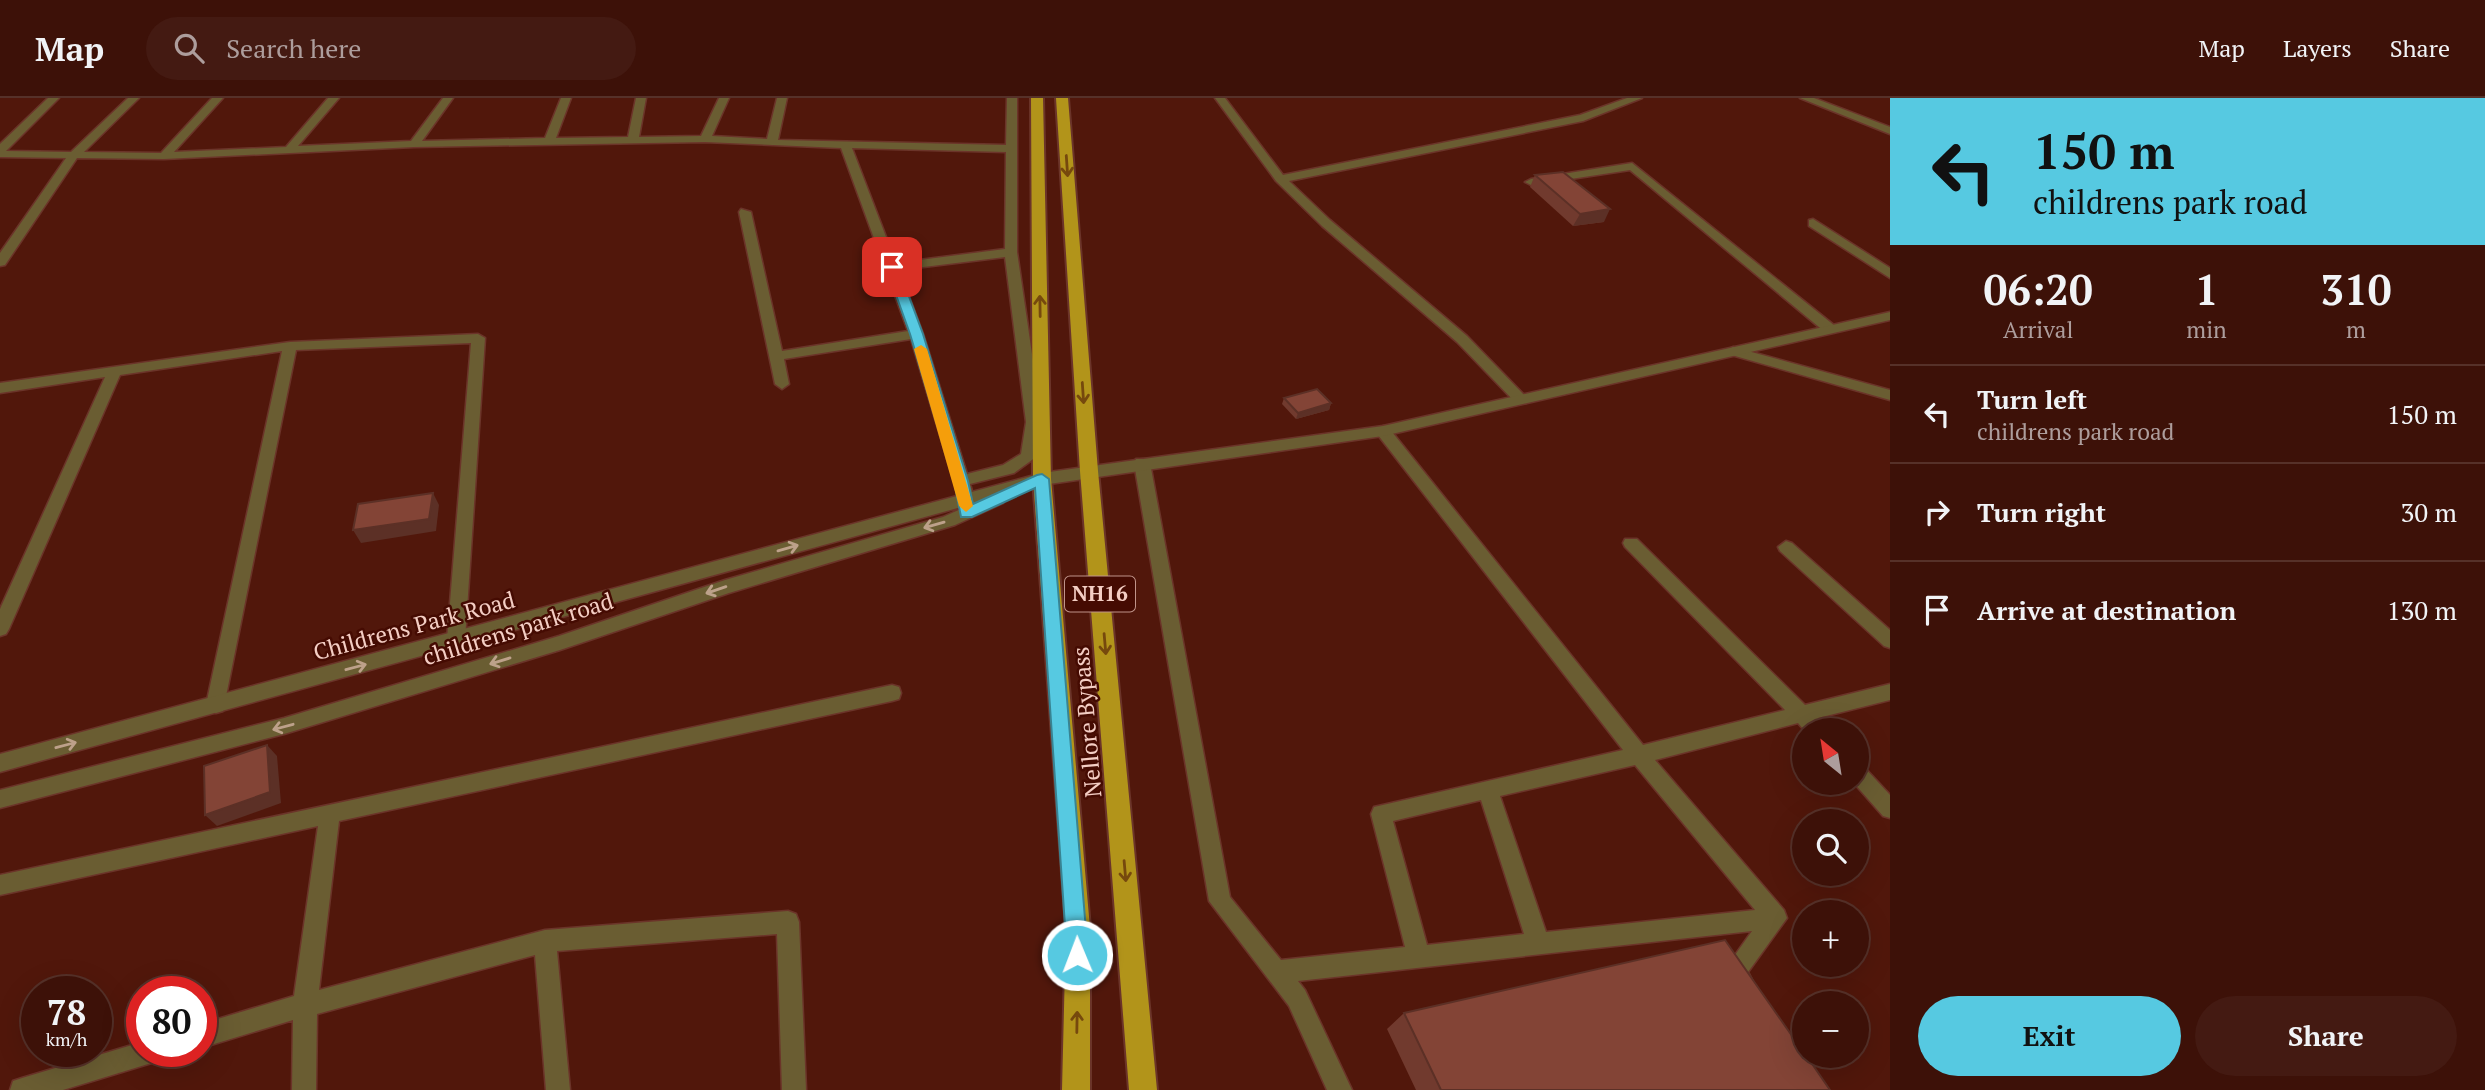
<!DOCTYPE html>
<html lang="en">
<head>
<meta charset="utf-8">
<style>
	:root { --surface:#3d1108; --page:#441a12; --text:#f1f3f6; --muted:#ad9d9c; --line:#563129; --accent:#56c9e1 }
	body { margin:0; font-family:"PT Serif",serif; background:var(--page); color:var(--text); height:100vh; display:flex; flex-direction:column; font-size:26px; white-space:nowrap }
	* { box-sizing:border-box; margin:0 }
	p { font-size:23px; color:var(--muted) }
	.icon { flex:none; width:38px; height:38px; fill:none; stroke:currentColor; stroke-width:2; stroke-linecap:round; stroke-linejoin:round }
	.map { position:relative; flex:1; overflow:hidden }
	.details { display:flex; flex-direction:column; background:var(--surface); width:595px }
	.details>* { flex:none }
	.banner { background:#56c9e1; color:#111; overflow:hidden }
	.needle { width:46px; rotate:330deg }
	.buttons { position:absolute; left:1792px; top:620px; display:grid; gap:14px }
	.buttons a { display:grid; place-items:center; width:77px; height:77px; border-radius:50%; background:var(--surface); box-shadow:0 7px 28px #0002,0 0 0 2px var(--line); font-size:35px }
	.speed { position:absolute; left:21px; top:878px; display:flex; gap:14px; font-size:35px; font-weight:700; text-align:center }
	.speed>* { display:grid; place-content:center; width:91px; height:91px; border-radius:50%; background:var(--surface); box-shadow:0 7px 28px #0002,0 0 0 2px var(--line); line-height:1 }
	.speed small { font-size:18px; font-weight:400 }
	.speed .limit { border:10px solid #d22; background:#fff; color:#111 }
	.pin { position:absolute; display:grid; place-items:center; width:60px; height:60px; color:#fff; margin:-30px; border-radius:14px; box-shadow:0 4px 10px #0006 }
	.me { position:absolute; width:77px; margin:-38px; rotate:359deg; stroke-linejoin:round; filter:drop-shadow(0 0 5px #0008) }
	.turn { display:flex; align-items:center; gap:24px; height:147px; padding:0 28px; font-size:32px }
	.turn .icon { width:91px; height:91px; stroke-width:2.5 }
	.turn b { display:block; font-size:49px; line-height:60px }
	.eta { display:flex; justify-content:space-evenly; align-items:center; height:119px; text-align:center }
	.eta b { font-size:42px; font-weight:800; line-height:49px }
	.button { display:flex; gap:14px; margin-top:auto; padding:14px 28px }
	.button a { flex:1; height:80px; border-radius:42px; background:var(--accent); color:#111; font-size:28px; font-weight:800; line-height:80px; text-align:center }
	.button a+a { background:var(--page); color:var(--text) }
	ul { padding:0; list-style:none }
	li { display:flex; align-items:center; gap:21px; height:98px; padding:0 28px; border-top:2px solid var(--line) }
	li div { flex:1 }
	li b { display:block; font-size:26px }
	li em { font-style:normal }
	header { display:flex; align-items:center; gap:42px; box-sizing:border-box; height:98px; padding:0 35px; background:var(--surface); border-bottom:2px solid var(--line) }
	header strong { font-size:33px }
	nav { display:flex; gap:38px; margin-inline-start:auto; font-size:24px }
	.search { width:490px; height:63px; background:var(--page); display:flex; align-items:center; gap:18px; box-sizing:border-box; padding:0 24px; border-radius:38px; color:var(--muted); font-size:26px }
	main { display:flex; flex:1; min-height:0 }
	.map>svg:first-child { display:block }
</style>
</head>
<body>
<header>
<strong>Map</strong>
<div class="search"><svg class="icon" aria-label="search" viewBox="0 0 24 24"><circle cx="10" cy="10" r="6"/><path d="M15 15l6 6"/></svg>Search here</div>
<nav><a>Map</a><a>Layers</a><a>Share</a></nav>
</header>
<main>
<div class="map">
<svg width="1890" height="992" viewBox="0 0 1890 992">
	<rect width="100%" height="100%" fill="#51170b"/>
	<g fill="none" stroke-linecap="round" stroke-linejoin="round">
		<defs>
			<g id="minor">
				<path d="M48,0H59L6,53L71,54L128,0H139L84,54L161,55L212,0H223L174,54L286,49L328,0H339L298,48L411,43L443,0H453L422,43L545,40L561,0H571L556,40L628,39L636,0H646L639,39L701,38L719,0H729L712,38L767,41L777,0H787L778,42L1006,47L1007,0H1017V154L1042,324L1036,359L1014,375L970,386L972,393L970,397H958L911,241L784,261L789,286L782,291L775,286L739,114L741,111L751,114L782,253L908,233L841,50L705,44L414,49L164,61L77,60L5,167L0,168V155L66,60L0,59V46ZM852,50L1006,54L1005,151L896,165ZM1005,159L1026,324L1021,356L1003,367L967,376L923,236L899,172Z"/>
				<polygon points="1215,0 1225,0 1283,77 1580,17 1627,0 1642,0 1583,23 1289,83 1330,122 1467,238 1526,299 1526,305 1516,305 1457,244 1322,128 1276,83"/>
				<polygon points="1800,0 1814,0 1890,29 1890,36"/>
				<polygon points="1632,65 1835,228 1835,234 1825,234 1630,72 1531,87 1525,84 1531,81"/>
				<polygon points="1813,121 1890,170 1890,180 1809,128 1809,122"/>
				<polygon points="478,236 485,240 465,542 462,547 450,547 447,542 471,245 296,252 223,613 216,615 209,613 206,607 282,253 120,277 9,531 6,536 0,538 0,511 105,279 0,295 0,285 290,244"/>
				<polygon points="1733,249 1890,292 1890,302 1728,256 1726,253"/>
				<path d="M1383,328L1388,329L1643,647L1785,612L1625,449L1623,445L1625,441H1637L1805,607L1890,586V602L1818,620L1827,632H1804L1798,625L1655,662L1784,812L1787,820L1748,874L1753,884L1749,892L1741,896L1733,892L1723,874L1752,833L1298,883L1305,892L1352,992H1327L1289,908L1209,803L1134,365L1136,361H1148L1150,365L1230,799L1281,862L1405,849L1371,716L1374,709L1623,652L1378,337L1375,333ZM1635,667L1755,812L1546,834L1500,698ZM1481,702L1524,836L1427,847L1393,723Z"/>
				<polygon points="1786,443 1792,445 1890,532 1890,550 1884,548 1780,453 1778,449"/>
				<polygon points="892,587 899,589 901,595 899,601 892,603 339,723 319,892 545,832 788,813 796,816 799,824 806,992 782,992 777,836 557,853 570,992 546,992 535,857 317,916 316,992 292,992 293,922 201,950 201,926 294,898 318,728 0,797 0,777"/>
				<polygon points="1857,666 1864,669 1890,697 1890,720 1883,718 1853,684 1857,684"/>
				<polygon points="142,944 142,954 161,954 158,963 63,992 10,992 13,983 22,980"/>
			</g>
			<polygon id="tertiary" points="1890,214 1890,222 1383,338 1042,387 1003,397 1005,401 1003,405 955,427 729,495 560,552 284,636 0,710 0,692 284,620 559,538 725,482 943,419 972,406 0,674 0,656 1042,375 1383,328"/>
			<g id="trunk">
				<polygon points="1031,0 1043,0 1051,381 1090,830 1090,992 1062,992 1066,830 1033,381"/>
				<polygon points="1056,0 1068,0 1098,373 1157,992 1129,992 1080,373"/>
			</g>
		</defs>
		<!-- minor casing -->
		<use href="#minor" stroke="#6b3429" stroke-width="3"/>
		<!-- tertiary casing -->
		<use href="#tertiary" stroke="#6b3429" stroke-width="3"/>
		<!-- trunk casing -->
		<use href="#trunk" stroke="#6b3429" stroke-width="4"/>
		<!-- minor -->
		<use href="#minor" fill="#6a5d32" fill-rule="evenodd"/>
		<!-- tertiary -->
		<use href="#tertiary" fill="#6a5d32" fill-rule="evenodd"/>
		<!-- trunk -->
		<use href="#trunk" fill="#b2941a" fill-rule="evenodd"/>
	</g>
	<!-- wall -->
	<g fill="#713a2e">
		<polygon points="1535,77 1604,124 1573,128 1530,89"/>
		<polygon points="1284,300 1331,305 1329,312 1296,321 1282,306"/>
		<polygon points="1404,915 1830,992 1416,992 1387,931"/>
	</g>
	<!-- shaded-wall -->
	<g fill="#5c3026">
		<polygon points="1610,111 1604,124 1573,128 1580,116"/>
		<polygon points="1331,305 1329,312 1296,321 1298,315"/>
		<polygon points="433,395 439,407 436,433 361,445 353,432"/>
		<polygon points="267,647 277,658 281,705 217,728 205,717"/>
	</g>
	<!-- building -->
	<g fill="#834436" stroke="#5c3026" stroke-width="2">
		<polygon points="1563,74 1610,111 1580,116 1535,77"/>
		<polygon points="1317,291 1331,305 1298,315 1284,300"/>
		<polygon points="433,395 429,421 353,432 358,406"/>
		<polygon points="267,647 270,694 205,717 204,668"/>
		<polygon points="1725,842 1804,955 1804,957 1806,957 1830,992 1441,992 1404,915"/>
	</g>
	<!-- one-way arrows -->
	<defs><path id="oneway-shaft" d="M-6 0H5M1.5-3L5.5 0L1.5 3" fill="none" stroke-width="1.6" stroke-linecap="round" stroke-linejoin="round" transform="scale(1.75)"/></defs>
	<g stroke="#76490d">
		<use href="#oneway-shaft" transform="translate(1067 68) rotate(86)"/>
		<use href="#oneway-shaft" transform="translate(1040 208) rotate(-91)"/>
		<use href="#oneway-shaft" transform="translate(1083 295) rotate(86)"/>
		<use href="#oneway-shaft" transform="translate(1105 546) rotate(85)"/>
		<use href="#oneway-shaft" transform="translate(1125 773) rotate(85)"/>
		<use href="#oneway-shaft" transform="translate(1077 924) rotate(-89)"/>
	</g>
	<g stroke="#bda18a">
		<use href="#oneway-shaft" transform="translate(934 427) rotate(164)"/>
		<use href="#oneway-shaft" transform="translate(788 450) rotate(-16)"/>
		<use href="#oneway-shaft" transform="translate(716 492) rotate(161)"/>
		<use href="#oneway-shaft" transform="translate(500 563) rotate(163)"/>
		<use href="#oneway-shaft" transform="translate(356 569) rotate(-15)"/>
		<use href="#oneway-shaft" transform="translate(283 629) rotate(165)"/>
		<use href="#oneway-shaft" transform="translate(66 647) rotate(-15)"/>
	</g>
	<!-- route -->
	<polygon fill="#56c9e1" stroke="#388392" stroke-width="2" points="892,166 898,169 923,236 968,383 973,406 1037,377 1042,376 1049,381 1088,857 1085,865 1077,868 1070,865 1067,857 1035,390 972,419 961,419 954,383 910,236 886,169"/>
	<!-- slow -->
	<polygon fill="#f59e0b" points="921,247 927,251 973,408 966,414 959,408 914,251"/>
	<g text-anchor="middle" stroke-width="5" stroke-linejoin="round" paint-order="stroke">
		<!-- shield labels -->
		<rect fill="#450b02" stroke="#c0948a" stroke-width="2" x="1065" y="478.5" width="70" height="35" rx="5"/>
		<g font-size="21" font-weight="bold" fill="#f4cec4">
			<text x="1100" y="503">NH16</text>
		</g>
		<!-- street labels -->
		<g font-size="23" fill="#f4cec4" stroke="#450b02">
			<text transform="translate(414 528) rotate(-15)" y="8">Childrens Park Road</text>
			<text transform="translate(518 531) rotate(-17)" y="8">childrens park road</text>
			<text transform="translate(1087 624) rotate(-95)" y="8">Nellore Bypass</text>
		</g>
	</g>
</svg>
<div class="buttons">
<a><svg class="needle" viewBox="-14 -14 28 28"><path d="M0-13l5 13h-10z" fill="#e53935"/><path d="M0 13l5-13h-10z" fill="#ad9d9c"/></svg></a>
<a><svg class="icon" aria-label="search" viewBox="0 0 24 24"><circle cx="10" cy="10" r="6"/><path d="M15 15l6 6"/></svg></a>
<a>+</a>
<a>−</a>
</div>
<div class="speed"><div>78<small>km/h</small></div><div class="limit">80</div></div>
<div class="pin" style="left:892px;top:169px;background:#d93025"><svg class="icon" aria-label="arrive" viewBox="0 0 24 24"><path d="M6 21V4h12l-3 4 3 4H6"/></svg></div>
<svg class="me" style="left:1077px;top:857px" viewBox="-20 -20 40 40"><circle r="17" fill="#56c9e1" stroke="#fff" stroke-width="3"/><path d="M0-11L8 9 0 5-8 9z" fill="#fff"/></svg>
</div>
<section class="details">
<div class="banner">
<div class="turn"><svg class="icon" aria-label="left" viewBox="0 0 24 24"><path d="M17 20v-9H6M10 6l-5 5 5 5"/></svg><div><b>150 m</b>childrens park road</div></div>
</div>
<div class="eta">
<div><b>06:20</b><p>Arrival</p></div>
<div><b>1</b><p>min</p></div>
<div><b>310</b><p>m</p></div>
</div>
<ul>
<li><svg class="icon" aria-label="left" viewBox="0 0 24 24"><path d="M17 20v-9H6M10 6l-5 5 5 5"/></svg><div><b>Turn left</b><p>childrens park road</p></div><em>150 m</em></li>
<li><svg class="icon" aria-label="right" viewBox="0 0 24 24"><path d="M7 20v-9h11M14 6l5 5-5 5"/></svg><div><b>Turn right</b></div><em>30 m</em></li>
<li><svg class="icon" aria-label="arrive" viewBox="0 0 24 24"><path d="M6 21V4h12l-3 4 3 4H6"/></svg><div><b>Arrive at destination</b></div><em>130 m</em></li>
</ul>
<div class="button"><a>Exit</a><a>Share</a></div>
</section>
</main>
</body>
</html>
